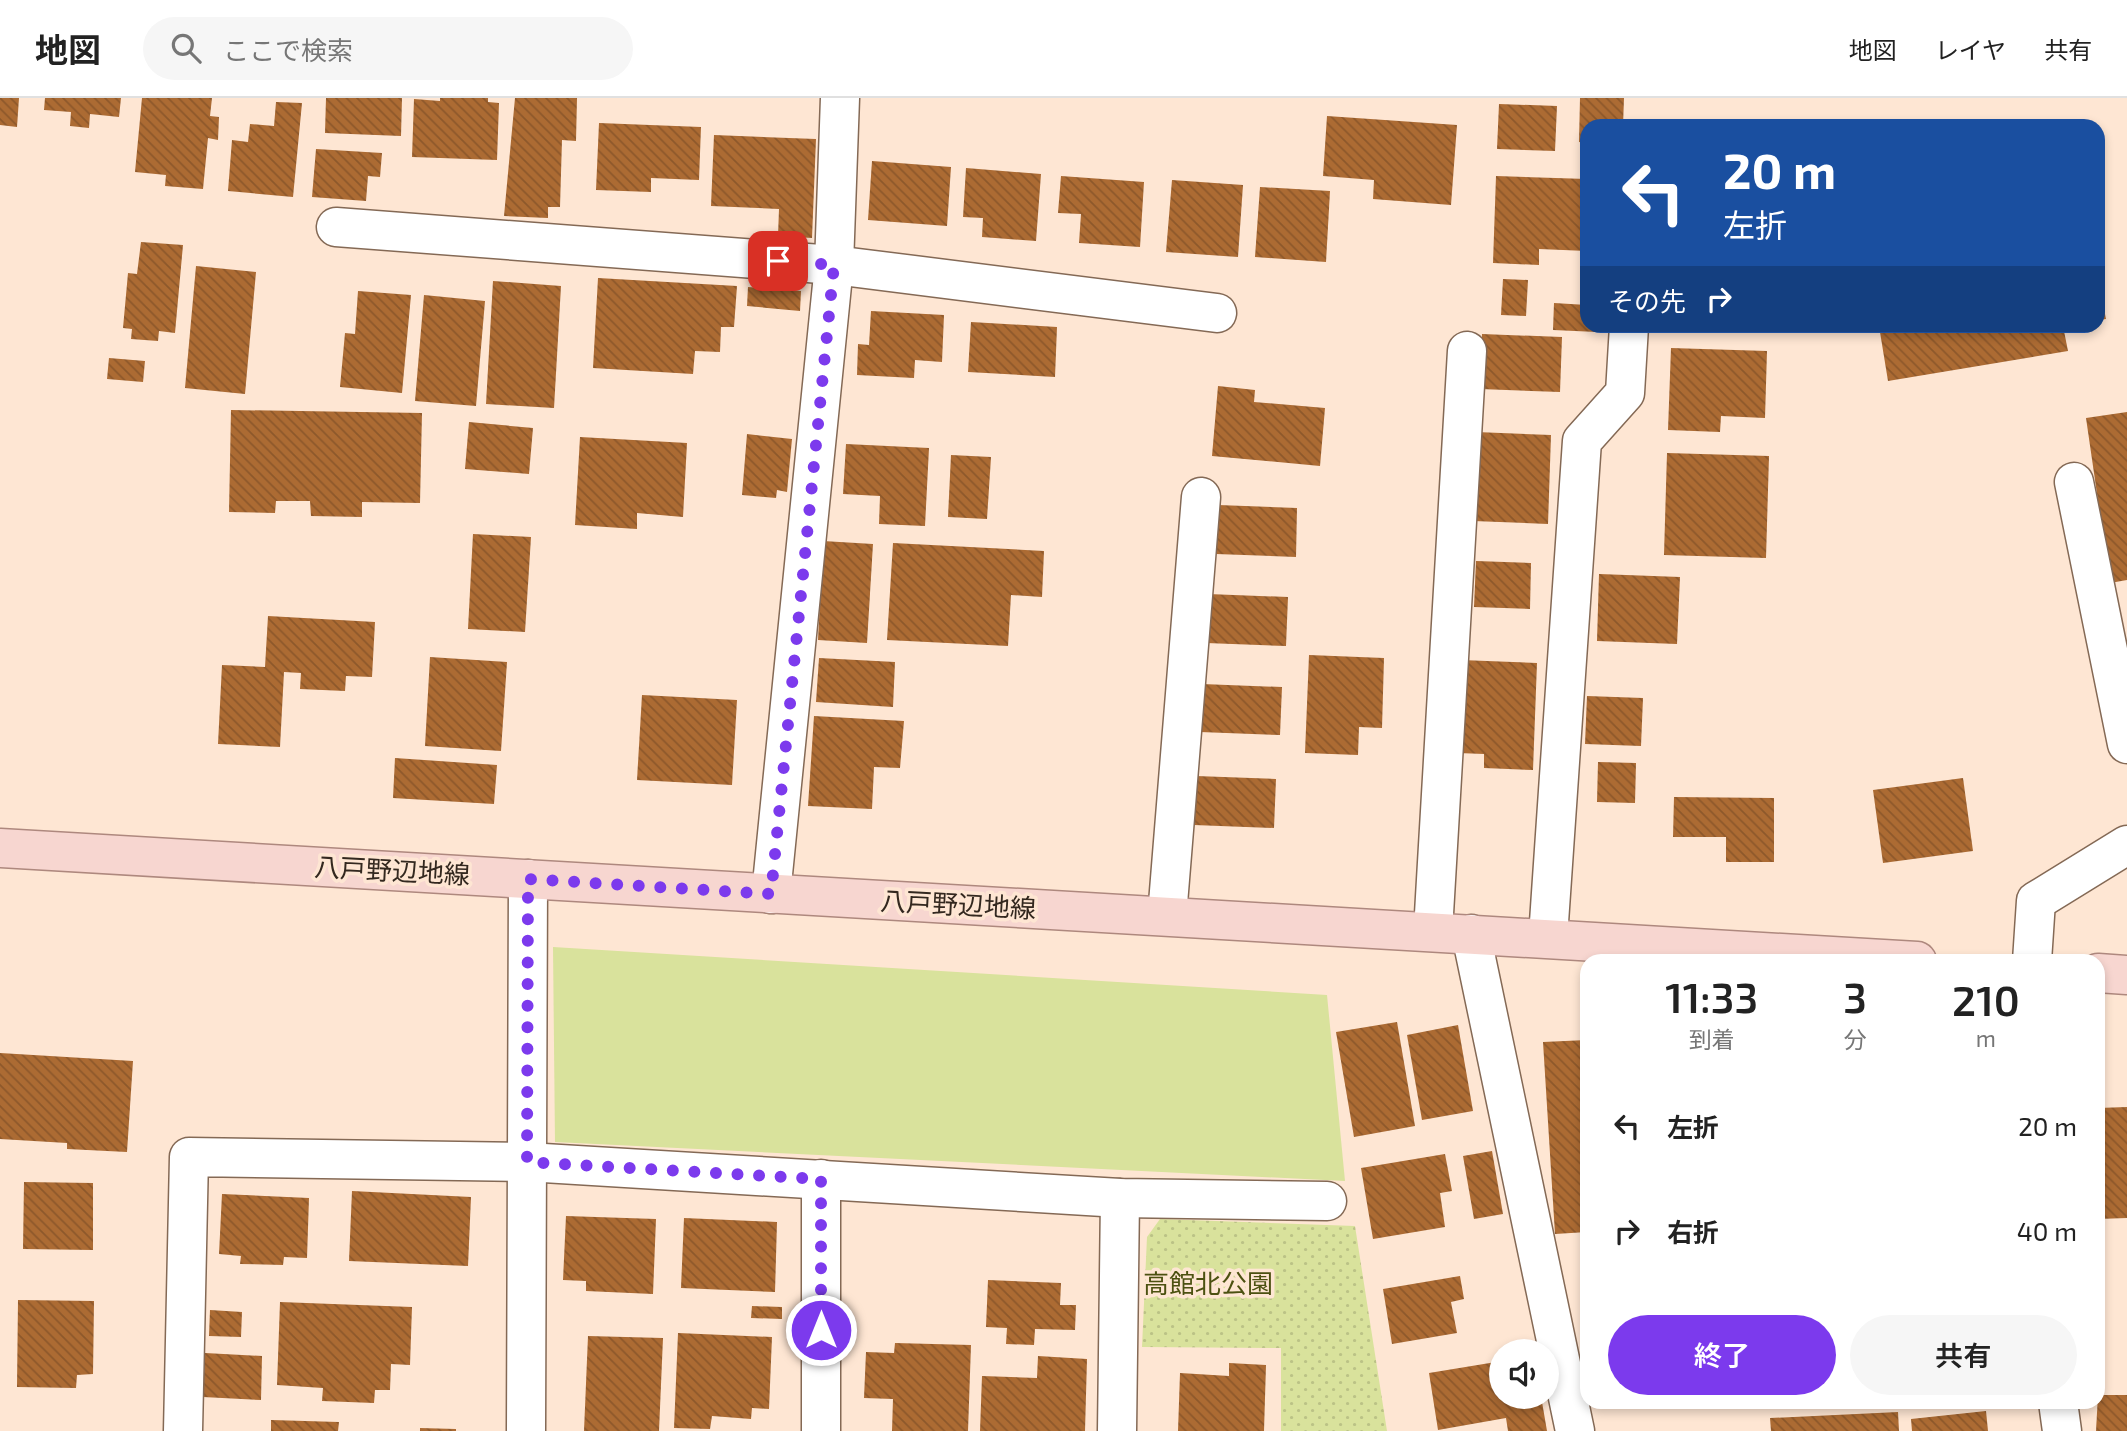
<!DOCTYPE html>
<html lang="ja">
<head>
<meta charset="utf-8">
<style>
	:root { --surface:#fff; --page:#f6f6f6; --text:#222; --muted:#767676; --line:#e0e0e0; --accent:#7c3aed }
	body { margin:0; font-family:"Exo 2","Noto Sans JP",sans-serif; background:var(--page); color:var(--text); height:100vh; display:flex; flex-direction:column; font-size:26px; white-space:nowrap }
	* { box-sizing:border-box; margin:0 }
	p { font-size:23px; color:var(--muted) }
	.icon { flex:none; width:38px; height:38px; fill:none; stroke:currentColor; stroke-width:2; stroke-linecap:round; stroke-linejoin:round }
	.map { position:relative; flex:1; overflow:hidden }
	.details { position:absolute; left:1580px; top:856px; width:525px; height:455px; display:flex; flex-direction:column; background:var(--surface); border-radius:21px; box-shadow:0 4px 10px #0003 }
	.details>* { flex:none }
	.guide { position:absolute; left:1580px; top:21px; width:525px; height:214px; border-radius:21px; box-shadow:0 4px 10px #0003; background:#1a4fa0; color:#fff; overflow:hidden }
	.tools { position:absolute; left:1489px; top:1241px; display:grid; gap:14px }
	.tools a { display:grid; place-items:center; width:70px; height:70px; border-radius:50%; background:var(--surface); box-shadow:0 4px 10px #0003; font-size:35px }
	.pin { position:absolute; display:grid; place-items:center; width:60px; height:60px; color:#fff; margin:-30px; border-radius:14px; box-shadow:0 4px 10px #0006 }
	.me { position:absolute; width:77px; margin:-38px; rotate:0deg; stroke-linejoin:round; filter:drop-shadow(0 0 5px #0008) }
	.turn { display:flex; align-items:center; gap:24px; height:147px; padding:0 28px; font-size:32px }
	.turn .icon { width:91px; height:91px; stroke-width:2.5 }
	.turn b { display:block; font-size:49px; line-height:60px }
	.then { display:flex; align-items:center; height:66px; padding:0 28px; background:#0003; gap:14px; font-size:26px }
	.eta { display:flex; justify-content:space-evenly; align-items:center; height:119px; text-align:center }
	.eta b { font-size:42px; font-weight:600; line-height:49px }
	.action { display:flex; gap:14px; margin-top:auto; padding:14px 28px }
	.action a { flex:1; height:80px; border-radius:42px; background:var(--accent); color:#fff; font-size:28px; font-weight:600; line-height:80px; text-align:center }
	.action a+a { background:var(--page); color:var(--text) }
	ul { padding:0; list-style:none }
	li { display:flex; align-items:center; gap:21px; height:105px; padding:0 28px }
	li div { flex:1 }
	li b { display:block; font-size:26px }
	li em { font-style:normal }
	header { display:flex; align-items:center; gap:42px; box-sizing:border-box; height:98px; padding:0 35px; background:var(--surface); border-bottom:2px solid var(--line) }
	header strong { font-size:33px }
	nav { display:flex; gap:38px; margin-inline-start:auto; font-size:24px }
	.search { width:490px; height:63px; background:var(--page); display:flex; align-items:center; gap:18px; box-sizing:border-box; padding:0 24px; border-radius:38px; color:var(--muted); font-size:26px }
	.map>svg:first-child { display:block }
</style>
</head>
<body>
<header>
<strong>地図</strong>
<div class="search"><svg class="icon" aria-label="search" viewBox="0 0 24 24"><circle cx="10" cy="10" r="6"/><path d="M15 15l6 6"/></svg>ここで検索</div>
<nav><a>地図</a><a>レイヤ</a><a>共有</a></nav>
</header>
<div class="map">
<svg width="2127" height="1333" viewBox="0 0 2127 1333">
	<defs>
		<pattern id="park-dots" width="8" height="8" patternUnits="userSpaceOnUse" patternTransform="scale(1.75)"><rect width="8" height="8" fill="#d9e29c"/><path d="M2 2h.1M6 6h.1" fill="none" stroke="#bbc286" stroke-width="1.8" stroke-linecap="round"/></pattern>
		<pattern id="building-back-hatch" width="6" height="6" patternUnits="userSpaceOnUse" patternTransform="scale(1.75)"><rect width="6" height="6" fill="#ac6b33"/><path d="M-1 5l2 2M0 0l6 6M5-1l2 2" fill="none" stroke="#8d582b"/></pattern>
	</defs>
	<rect width="100%" height="100%" fill="#fee6d3"/>
	<!-- green -->
	<polygon fill="#d9e29c" points="553,849 1327,897 1345,1083 555,1044"/>
	<!-- park -->
	<polygon fill="url(#park-dots)" points="1160,1121 1355,1128 1387,1333 1281,1333 1281,1250 1142,1249 1147,1139"/>
	<!-- building -->
	<g fill="url(#building-back-hatch)">
		<polygon points="0,0 19,0 17,29 0,27"/>
		<polygon points="45,0 121,0 119,19 90,16 89,30 70,28 71,14 44,12"/>
		<polygon points="142,0 212,0 210,18 219,19 218,42 208,40 203,91 165,88 166,77 135,74"/>
		<polygon points="326,0 402,0 401,38 325,35"/>
		<polygon points="440,0 488,0 488,4 499,5 497,62 412,59 414,1 440,3"/>
		<polygon points="515,0 577,0 576,43 562,42 560,109 548,109 548,120 504,118"/>
		<polygon points="1580,0 1624,0 1623,28 1587,28 1587,45 1579,44"/>
		<polygon points="276,4 302,5 293,99 228,93 232,42 248,44 250,26 274,28"/>
		<polygon points="1499,6 1557,8 1555,53 1497,51"/>
		<polygon points="1327,18 1457,27 1451,107 1373,101 1374,82 1323,78"/>
		<polygon points="1674,23 1739,26 1739,28 1674,28"/>
		<polygon points="599,25 701,29 699,82 651,80 651,94 596,92"/>
		<polygon points="714,37 816,41 812,140 778,138 779,111 711,108"/>
		<polygon points="316,51 382,55 380,79 368,78 366,103 312,99"/>
		<polygon points="872,63 951,69 947,128 868,122"/>
		<polygon points="966,70 1041,76 1036,143 982,139 983,120 963,119"/>
		<polygon points="1061,78 1144,84 1140,149 1079,145 1081,116 1058,115"/>
		<polygon points="1496,78 1587,81 1587,153 1539,151 1539,167 1493,165"/>
		<polygon points="1172,82 1243,87 1238,159 1166,154"/>
		<polygon points="1260,89 1330,93 1326,164 1255,159"/>
		<polygon points="141,144 183,147 175,235 159,233 158,243 131,241 132,231 123,230 128,175 137,176"/>
		<polygon points="196,168 256,174 245,296 185,290"/>
		<polygon points="598,180 737,188 734,229 721,229 720,254 695,253 693,276 593,270"/>
		<polygon points="1503,181 1528,182 1526,218 1501,217"/>
		<polygon points="2098,182 2106,221 2098,222"/>
		<polygon points="493,183 561,188 554,310 486,306"/>
		<polygon points="748,189 801,193 800,213 747,208"/>
		<polygon points="358,193 411,197 402,295 340,289 345,235 355,236"/>
		<polygon points="424,197 485,203 476,308 415,303"/>
		<polygon points="1554,205 1587,207 1587,228 1597,228 1597,234 1553,232"/>
		<polygon points="871,213 944,217 942,264 915,262 914,280 857,277 858,246 869,247"/>
		<polygon points="971,224 1057,229 1055,279 968,274"/>
		<polygon points="1879,228 2063,228 2068,253 1888,283"/>
		<polygon points="1482,236 1562,239 1560,294 1480,291"/>
		<polygon points="1671,250 1767,253 1765,320 1721,318 1720,334 1668,332"/>
		<polygon points="109,260 145,263 143,284 107,281"/>
		<polygon points="1218,288 1255,292 1254,304 1325,310 1320,368 1212,358"/>
		<polygon points="231,312 422,315 420,405 362,404 362,419 311,418 310,403 276,403 275,415 229,414"/>
		<polygon points="2127,314 2127,482 2110,485 2086,320"/>
		<polygon points="469,324 533,330 529,376 465,371"/>
		<polygon points="1476,334 1551,337 1548,426 1473,423"/>
		<polygon points="747,336 792,341 787,394 777,392 776,400 742,397"/>
		<polygon points="580,339 687,345 683,419 637,415 637,431 575,427"/>
		<polygon points="846,346 929,350 925,428 879,426 880,398 843,396"/>
		<polygon points="1667,355 1769,358 1766,460 1664,457"/>
		<polygon points="951,357 991,359 987,421 948,419"/>
		<polygon points="1218,407 1297,410 1296,459 1216,456"/>
		<polygon points="473,436 531,439 525,534 468,531"/>
		<polygon points="823,443 873,446 867,545 818,542"/>
		<polygon points="893,445 1044,453 1042,499 1011,497 1008,548 887,542"/>
		<polygon points="1476,463 1531,465 1530,511 1474,509"/>
		<polygon points="1599,476 1680,479 1677,546 1597,543"/>
		<polygon points="1208,496 1288,499 1286,548 1206,545"/>
		<polygon points="268,518 375,524 372,579 346,578 345,593 300,591 301,575 284,574 280,649 218,646 222,567 265,569"/>
		<polygon points="1309,557 1384,560 1382,630 1359,629 1358,657 1305,655"/>
		<polygon points="430,559 507,564 501,653 425,648"/>
		<polygon points="819,560 895,564 893,609 816,604"/>
		<polygon points="1461,562 1537,565 1533,672 1484,670 1484,656 1458,655"/>
		<polygon points="1202,586 1282,589 1280,637 1200,634"/>
		<polygon points="642,597 737,602 732,687 637,682"/>
		<polygon points="1587,598 1643,600 1641,648 1585,646"/>
		<polygon points="814,618 904,623 900,670 874,669 872,711 808,708"/>
		<polygon points="395,660 497,667 494,706 393,700"/>
		<polygon points="1598,664 1636,665 1635,705 1597,704"/>
		<polygon points="1196,678 1276,681 1274,730 1194,727"/>
		<polygon points="1963,680 1973,753 1883,765 1873,692"/>
		<polygon points="1674,699 1774,700 1774,764 1726,764 1726,739 1673,739"/>
		<polygon points="1397,924 1415,1028 1354,1039 1336,934"/>
		<polygon points="1458,927 1473,1013 1422,1022 1407,937"/>
		<polygon points="1587,942 1587,1134 1555,1136 1543,944"/>
		<polygon points="0,955 133,963 127,1054 67,1051 67,1045 0,1041"/>
		<polygon points="2127,1009 2127,1120 2098,1121 2098,1010"/>
		<polygon points="1492,1053 1503,1116 1474,1121 1463,1058"/>
		<polygon points="1445,1056 1452,1093 1440,1095 1445,1129 1373,1141 1361,1070"/>
		<polygon points="24,1084 93,1085 93,1152 23,1151"/>
		<polygon points="352,1093 471,1099 468,1168 349,1163"/>
		<polygon points="222,1096 309,1100 307,1160 284,1159 283,1167 240,1166 241,1158 219,1156"/>
		<polygon points="566,1118 656,1121 653,1196 586,1193 586,1183 563,1182"/>
		<polygon points="684,1120 777,1124 775,1194 681,1190"/>
		<polygon points="1460,1178 1464,1201 1451,1204 1457,1235 1392,1246 1383,1191"/>
		<polygon points="988,1182 1061,1185 1060,1207 1076,1207 1075,1232 1035,1231 1034,1247 1006,1246 1007,1230 986,1229"/>
		<polygon points="18,1202 94,1203 93,1276 77,1277 76,1290 17,1289"/>
		<polygon points="280,1204 412,1209 410,1267 391,1266 390,1292 375,1292 374,1305 322,1303 323,1290 277,1287"/>
		<polygon points="752,1208 782,1209 782,1221 751,1220"/>
		<polygon points="210,1212 242,1214 241,1239 209,1238"/>
		<polygon points="678,1235 772,1239 769,1311 752,1310 751,1321 712,1318 710,1331 674,1330"/>
		<polygon points="588,1238 663,1240 659,1333 584,1333"/>
		<polygon points="895,1245 971,1247 968,1333 892,1333 893,1301 864,1300 866,1254 894,1255"/>
		<polygon points="205,1255 262,1258 261,1302 203,1299"/>
		<polygon points="1038,1258 1087,1261 1085,1333 980,1333 982,1278 1037,1280"/>
		<polygon points="1502,1263 1502,1298 1541,1298 1547,1333 1508,1333 1506,1320 1438,1332 1429,1275"/>
		<polygon points="1229,1265 1266,1267 1264,1333 1178,1333 1180,1275 1229,1278"/>
		<polygon points="2098,1297 2127,1297 2127,1333 2096,1333"/>
		<polygon points="1986,1313 1988,1333 1912,1333 1911,1321"/>
		<polygon points="1898,1314 1899,1333 1771,1333 1770,1320"/>
		<polygon points="271,1322 339,1324 338,1333 271,1333"/>
		<polygon points="420,1330 456,1331 456,1333 420,1333"/>
	</g>
	<g fill="none" stroke-linecap="round" stroke-linejoin="round">
		<defs>
			<g id="minor">
				<polyline points="336,129 834,167 1217,215"/>
				<polyline points="2074,384 2127,646"/>
				<polyline points="771,796 834,167 840,0"/>
				<polyline points="1167,818 1201,399"/>
				<polyline points="1433,833 1467,253"/>
				<polyline points="1471,836 1575,1333"/>
				<polyline points="1548,839 1582,343 1625,295 1629,228"/>
				<polyline points="2032,863 2036,803 2127,747"/>
				<polyline points="821,1081 821,1333"/>
				<polyline points="2058,1304 2062,1333"/>
				<polyline points="183,1333 189,1059 527,1064 1120,1100 1327,1103"/>
				<polyline points="526,1333 528,781"/>
				<polyline points="1117,1333 1120,1100"/>
			</g>
			<g id="primary">
				<polyline points="0,750 1917,863"/>
				<polyline points="2098,875 2127,877"/>
			</g>
		</defs>
		<!-- minor casing -->
		<use href="#minor" stroke="#846955" stroke-width="41"/>
		<!-- primary casing -->
		<use href="#primary" stroke="#ae887e" stroke-width="41"/>
		<!-- minor -->
		<use href="#minor" stroke="#fff" stroke-width="38"/>
		<!-- primary -->
		<use href="#primary" stroke="#f7d6d0" stroke-width="38"/>
	</g>
	<g fill="none" stroke-linecap="round" stroke-linejoin="round">
		<!-- route -->
		<polyline stroke="#7c3aed" stroke-width="12" stroke-dasharray="0 21.6" points="778,163 834,167 771,796 528,781 527,1064 821,1081 821,1232"/>
	</g>
	<g text-anchor="middle" stroke-width="7" stroke-linejoin="round" paint-order="stroke">
		<!-- street labels -->
		<g font-size="26" fill="#33281f" stroke="#fee6d3">
			<text transform="translate(392 773) rotate(3)" y="9">八戸野辺地線</text>
			<text transform="translate(958 807) rotate(3)" y="9">八戸野辺地線</text>
		</g>
		<!-- park labels -->
		<g font-size="26" fill="#4c5111" stroke="#fee6d3">
			<text x="1208" y="1195">高館北公園</text>
		</g>
	</g>
</svg>
<div class="tools">
<a><svg class="icon" aria-label="sound" viewBox="0 0 24 24"><path d="M4 9h4l5-4v14l-5-4H4zM17 9q2 3 0 6"/></svg></a>
</div>
<div class="pin" style="left:778px;top:163px;background:#d93025"><svg class="icon" aria-label="arrive" viewBox="0 0 24 24"><path d="M6 21V4h12l-3 4 3 4H6"/></svg></div>
<svg class="me" style="left:821px;top:1232px" viewBox="-20 -20 40 40"><circle r="17" fill="#7c3aed" stroke="#fff" stroke-width="3"/><path d="M0-11L8 9 0 5-8 9z" fill="#fff"/></svg>
<div class="guide">
<div class="turn"><svg class="icon" aria-label="left" viewBox="0 0 24 24"><path d="M17 20v-9H6M10 6l-5 5 5 5"/></svg><div><b>20 m</b>左折</div></div>
<div class="then">その先<svg class="icon" aria-label="right" viewBox="0 0 24 24"><path d="M7 20v-9h11M14 6l5 5-5 5"/></svg></div>
</div>
<section class="details">
<div class="eta">
<div><b>11:33</b><p>到着</p></div>
<div><b>3</b><p>分</p></div>
<div><b>210</b><p>m</p></div>
</div>
<ul>
<li><svg class="icon" aria-label="left" viewBox="0 0 24 24"><path d="M17 20v-9H6M10 6l-5 5 5 5"/></svg><div><b>左折</b></div><em>20 m</em></li>
<li><svg class="icon" aria-label="right" viewBox="0 0 24 24"><path d="M7 20v-9h11M14 6l5 5-5 5"/></svg><div><b>右折</b></div><em>40 m</em></li>
</ul>
<div class="action"><a>終了</a><a>共有</a></div>
</section>
</div>
</body>
</html>
